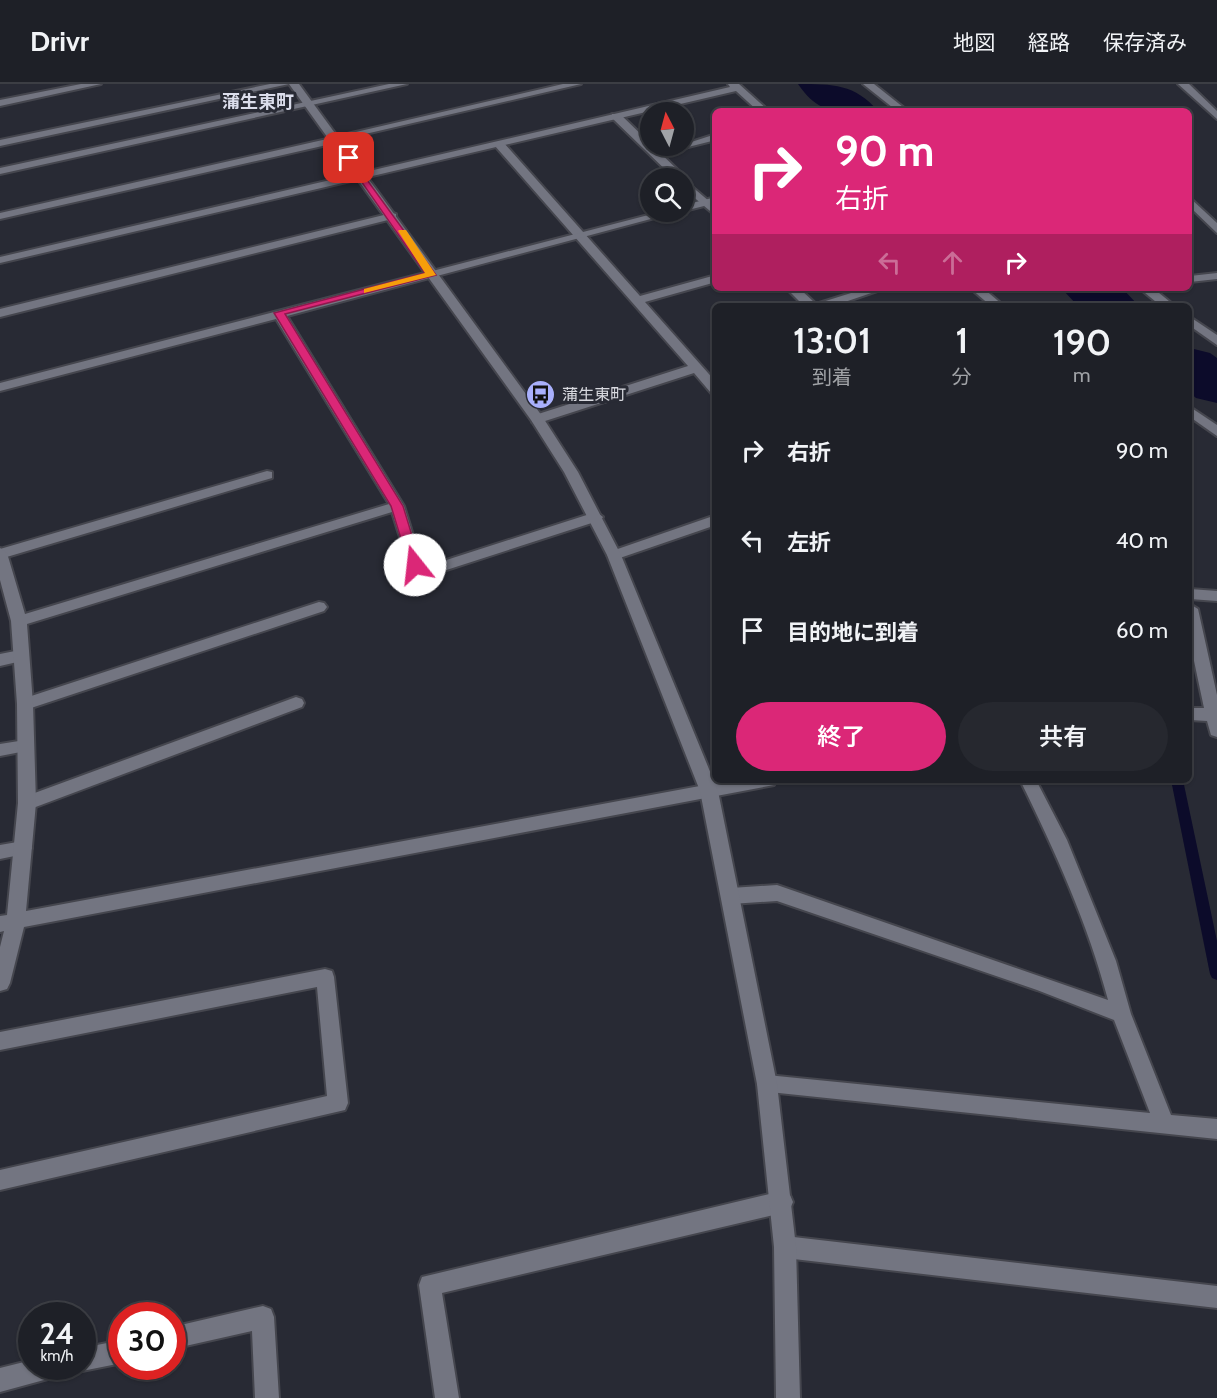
<!DOCTYPE html>
<html lang="ja">
<head>
<meta charset="utf-8">
<style>
	:root { --surface:#1e2027; --page:#26282f; --text:#f1f3f6; --muted:#a1a3a7; --line:#3c3e44; --accent:#db2777 }
	body { margin:0; font-family:Cabin,"Noto Sans JP",sans-serif; background:var(--page); color:var(--text); height:100vh; display:flex; flex-direction:column; font-size:22px; white-space:nowrap }
	* { box-sizing:border-box; margin:0 }
	p { font-size:20px; color:var(--muted) }
	.icon { flex:none; width:33px; height:33px; fill:none; stroke:currentColor; stroke-width:2; stroke-linecap:round; stroke-linejoin:round }
	.map { position:relative; flex:1; overflow:hidden }
	.side { position:absolute; left:712px; top:219px; width:480px; height:480px; display:flex; flex-direction:column; background:var(--surface); border-radius:9px; box-shadow:0 2px 4px #0004,0 0 0 2px var(--line) }
	.side>* { flex:none }
	.hud { position:absolute; left:712px; top:24px; width:480px; height:183px; border-radius:9px; box-shadow:0 2px 4px #0004,0 0 0 2px var(--line); background:#db2777; color:#fff; overflow:hidden }
	.needle { width:39px; rotate:354deg }
	.buttons { position:absolute; left:640px; top:18px; display:grid; gap:12px }
	.buttons a { display:grid; place-items:center; width:54px; height:54px; border-radius:50%; background:var(--surface); box-shadow:0 2px 4px #0004,0 0 0 2px var(--line); font-size:30px }
	.speed { position:absolute; left:18px; top:1218px; display:flex; gap:12px; font-size:30px; font-weight:700; text-align:center }
	.speed>* { display:grid; place-content:center; width:78px; height:78px; border-radius:50%; background:var(--surface); box-shadow:0 2px 4px #0004,0 0 0 2px var(--line); line-height:1 }
	.speed small { font-size:15px; font-weight:400 }
	.speed .limit { border:9px solid #d22; background:#fff; color:#111 }
	.pin { position:absolute; display:grid; place-items:center; width:51px; height:51px; color:#fff; margin:-26px; border-radius:12px; box-shadow:0 3px 9px #0006 }
	.me { position:absolute; width:66px; margin:-33px; rotate:344deg; stroke-linejoin:round; filter:drop-shadow(0 0 4px #0008) }
	.turn { display:flex; align-items:center; gap:21px; height:126px; padding:0 24px; font-size:27px }
	.turn .icon { width:78px; height:78px; stroke-width:2.5 }
	.turn b { display:block; font-size:42px; line-height:51px }
	.lanes { display:flex; align-items:center; height:57px; padding:0 24px; background:#0003; justify-content:center; gap:30px; direction:ltr }
	.lanes .off { opacity:.35 }
	.eta { display:flex; justify-content:space-evenly; align-items:center; height:102px; text-align:center }
	.eta b { font-size:36px; font-weight:600; line-height:42px }
	.cta { display:flex; gap:12px; margin-top:auto; padding:12px 24px }
	.cta a { flex:1; height:69px; border-radius:36px; background:var(--accent); color:#fff; font-size:24px; font-weight:600; line-height:69px; text-align:center }
	.cta a+a { background:var(--page); color:var(--text) }
	ul { padding:0; list-style:none }
	li { display:flex; align-items:center; gap:18px; height:90px; padding:0 24px }
	li div { flex:1 }
	li b { display:block; font-size:22px }
	li em { font-style:normal }
	header { display:flex; align-items:center; gap:36px; box-sizing:border-box; height:84px; padding:0 30px; background:var(--surface); border-bottom:2px solid var(--line) }
	header strong { font-size:28px }
	nav { display:flex; gap:33px; margin-inline-start:auto; font-size:21px }
	.map>svg:first-child { display:block }
</style>
</head>
<body>
<header>
<strong>Drivr</strong>
<nav><a>地図</a><a>経路</a><a>保存済み</a></nav>
</header>
<div class="map">
<svg width="1217" height="1314" viewBox="0 0 1217 1314">
	<rect width="100%" height="100%" fill="#282a34"/>
	<g fill="none" stroke-linecap="round" stroke-linejoin="round">
		<!-- stream -->
		<polygon fill="#0c0b2a" fill-rule="evenodd" points="1171,696 1183,696 1217,857 1217,896 1212,894 1210,890"/>
		<!-- river -->
		<g fill="#0c0b2a" fill-rule="evenodd">
			<path d="M798,0C833,0 855,0 878,27C841,27 821,34 798,0Z"/>
			<polygon points="1061,204 1122,204 1139,222 1078,222"/>
			<polygon points="1190,264 1210,269 1217,274 1217,319 1196,314 1190,309"/>
		</g>
		<defs>
			<g id="service">
				<polygon points="389,0 407,0 0,90 0,84"/>
				<polygon points="563,0 581,0 335,57 330,54"/>
				<polygon points="612,30 620,30 684,92 685,94 684,96 716,123 716,132 684,105 684,94 674,94 612,34"/>
				<polygon points="716,50 716,56 684,64 679,62"/>
				<polygon points="495,58 503,58 640,212 716,191 716,198 645,218 716,298 716,310 711,309 694,289 542,338 532,338 532,332 688,282 495,62"/>
				<polygon points="1190,114 1217,139 1217,149 1190,123"/>
				<polygon points="786,204 799,204 816,220 867,204 886,204 833,222 804,222"/>
				<polygon points="267,387 272,388 272,394 0,475 0,465"/>
				<polygon points="1190,505 1217,507 1217,517 1190,515"/>
				<polygon points="319,518 324,519 327,523 324,527 25,626 17,620 19,616"/>
				<polygon points="20,566 26,568 28,572 26,576 0,582 0,570"/>
				<polygon points="296,613 302,615 304,619 302,623 33,724 21,724 18,719 21,714"/>
				<polygon points="25,656 31,658 33,662 31,666 0,672 0,660"/>
				<polygon points="23,757 29,759 32,764 29,769 0,775 0,761"/>
				<polygon points="325,885 332,887 334,893 348,1019 345,1026 0,1106 0,1086 327,1012 317,903 0,966 0,948"/>
				<polygon points="263,1222 271,1225 274,1233 279,1314 255,1314 252,1247 172,1265 172,1243"/>
				<polygon points="122,1256 122,1279 82,1287 74,1284 82,1282 82,1264"/>
				<polygon points="32,1276 32,1282 66,1282 63,1290 55,1293 0,1308 0,1284"/>
			</g>
			<g id="minor">
				<polygon points="81,0 101,0 0,22 0,16"/>
				<polygon points="270,0 289,0 0,62 0,56"/>
				<polygon points="728,0 739,0 769,27 758,27 736,7 0,179 0,173 730,3"/>
				<polygon points="1178,0 1189,0 1217,27 1217,35"/>
				<polygon points="336,53 340,54 340,58 0,135 0,129"/>
				<polygon points="716,113 716,119 684,127 684,121"/>
				<polygon points="660,128 677,128 287,232 404,422 421,477 434,480 596,428 603,433 601,436 434,490 410,485 392,428 27,540 33,620 36,719 26,827 732,696 776,696 774,701 24,843 10,899 7,905 0,907 0,863 4,847 0,848 0,832 7,831 18,719 17,620 11,537 0,496 0,464 7,469 25,530 389,420 276,235 0,307 0,299"/>
				<polygon points="392,129 396,130 396,134 0,233 0,225"/>
				<polygon points="1217,189 1217,195 1190,198 1190,192"/>
				<polygon points="970,204 983,204 1004,222 991,222"/>
				<polygon points="1190,323 1217,341 1217,352 1190,333"/>
				<polygon points="716,431 716,441 614,476 607,471 609,468"/>
				<polygon points="1190,520 1198,525 1217,611 1217,653 1211,651 1207,637 1190,636 1190,624 1204,624 1190,558"/>
				<path d="M1020,696H1036L1067,756L1116,877L1131,930L1171,1031L1217,1035V1055L760,1007L757,1000L760,993L767,991L1150,1029L1114,936L1037,906L777,817L731,820L725,817L722,812L725,807L731,804L777,801L1108,916C1088,840 1055,767 1020,696Z"/>
				<polygon points="782,1107 790,1111 793,1118 790,1125 782,1129 442,1209 459,1314 435,1314 419,1201 422,1193"/>
				<polygon points="785,1152 1217,1202 1217,1224 785,1174 777,1171 774,1163 777,1155"/>
			</g>
			<g id="tertiary">
				<polygon points="289,0 299,0 542,332 578,388 621,471 718,707 777,1000 796,1163 800,1314 776,1314 774,1163 757,1000 700,707 607,471 564,388 531,336"/>
				<polygon points="863,0 874,0 908,27 897,27"/>
				<polygon points="1139,204 1153,204 1175,222 1161,222"/>
				<polygon points="1190,233 1217,251 1217,261 1190,242"/>
			</g>
		</defs>
		<!-- service casing -->
		<use href="#service" stroke="#45464e" stroke-width="4"/>
		<!-- minor casing -->
		<use href="#minor" stroke="#45464e" stroke-width="4"/>
		<!-- tertiary casing -->
		<use href="#tertiary" stroke="#45464e" stroke-width="4"/>
		<!-- service -->
		<use href="#service" fill="#737581" fill-rule="evenodd"/>
		<!-- minor -->
		<use href="#minor" fill="#737581" fill-rule="evenodd"/>
		<!-- tertiary -->
		<use href="#tertiary" fill="#737581" fill-rule="evenodd"/>
	</g>
	<!-- route -->
	<polygon fill="#db2777" stroke="#8e194d" stroke-width="1.5" points="349,71 436,191 285,230 403,422 421,481 415,485 409,481 391,422 274,229 425,189 345,74"/>
	<!-- slow -->
	<polygon fill="#f59e0b" points="399,146 406,146 436,191 364,209 364,205 425,189 398,147"/>
	<!-- icons -->
	<defs>
		<symbol id="bus-disc" viewBox="-11 -11 22 22"><circle r="9.5" fill="#a9b0fc" stroke="#282a34"/><path d="M-5-6H5V4H4V6H2V4H-2V6H-4V4H-5ZM-3.5-4V0h7V-4ZM-3.5 1.2v1.5H-2V1.2ZM2 1.2v1.5H3.5V1.2Z" fill="#111"/></symbol>
	</defs>
	<g fill-rule="evenodd">
		<use href="#bus-disc" x="524" y="294" width="33" height="33"/>
	</g>
	<g text-anchor="middle" stroke-width="6" stroke-linejoin="round" paint-order="stroke">
		<!-- far-poi labels -->
		<g font-size="16" fill="#d8d9df" stroke="#282a34" text-anchor="start">
			<text x="562" y="316">蒲生東町</text>
		</g>
		<!-- far-neighbourhood labels -->
		<g font-size="18" font-weight="bold" fill="#dbddeb" stroke="#282a34">
			<text x="258" y="24">蒲生東町</text>
		</g>
	</g>
</svg>
<div class="buttons">
<a><svg class="needle" viewBox="-14 -14 28 28"><path d="M0-13l5 13h-10z" fill="#e53935"/><path d="M0 13l5-13h-10z" fill="#a1a3a7"/></svg></a>
<a><svg class="icon" aria-label="search" viewBox="0 0 24 24"><circle cx="10" cy="10" r="6"/><path d="M15 15l6 6"/></svg></a>
</div>
<div class="speed"><div>24<small>km/h</small></div><div class="limit">30</div></div>
<div class="pin" style="left:349px;top:74px;background:#d93025"><svg class="icon" aria-label="arrive" viewBox="0 0 24 24"><path d="M6 21V4h12l-3 4 3 4H6"/></svg></div>
<svg class="me" style="left:415px;top:481px" viewBox="-20 -20 40 40"><circle r="19" fill="#fff"/><path d="M0-13L10 11 0 6-10 11z" fill="#db2777"/></svg>
<div class="hud">
<div class="turn"><svg class="icon" aria-label="right" viewBox="0 0 24 24"><path d="M7 20v-9h11M14 6l5 5-5 5"/></svg><div><b>90 m</b>右折</div></div>
<div class="lanes"><svg class="icon off" aria-label="left" viewBox="0 0 24 24"><path d="M17 20v-9H6M10 6l-5 5 5 5"/></svg><svg class="icon off" aria-label="ahead" viewBox="0 0 24 24"><path d="M12 20V5M6 11l6-6 6 6"/></svg><svg class="icon" aria-label="right" viewBox="0 0 24 24"><path d="M7 20v-9h11M14 6l5 5-5 5"/></svg></div>
</div>
<section class="side">
<div class="eta">
<div><b>13:01</b><p>到着</p></div>
<div><b>1</b><p>分</p></div>
<div><b>190</b><p>m</p></div>
</div>
<ul>
<li><svg class="icon" aria-label="right" viewBox="0 0 24 24"><path d="M7 20v-9h11M14 6l5 5-5 5"/></svg><div><b>右折</b></div><em>90 m</em></li>
<li><svg class="icon" aria-label="left" viewBox="0 0 24 24"><path d="M17 20v-9H6M10 6l-5 5 5 5"/></svg><div><b>左折</b></div><em>40 m</em></li>
<li><svg class="icon" aria-label="arrive" viewBox="0 0 24 24"><path d="M6 21V4h12l-3 4 3 4H6"/></svg><div><b>目的地に到着</b></div><em>60 m</em></li>
</ul>
<div class="cta"><a>終了</a><a>共有</a></div>
</section>
</div>
</body>
</html>
